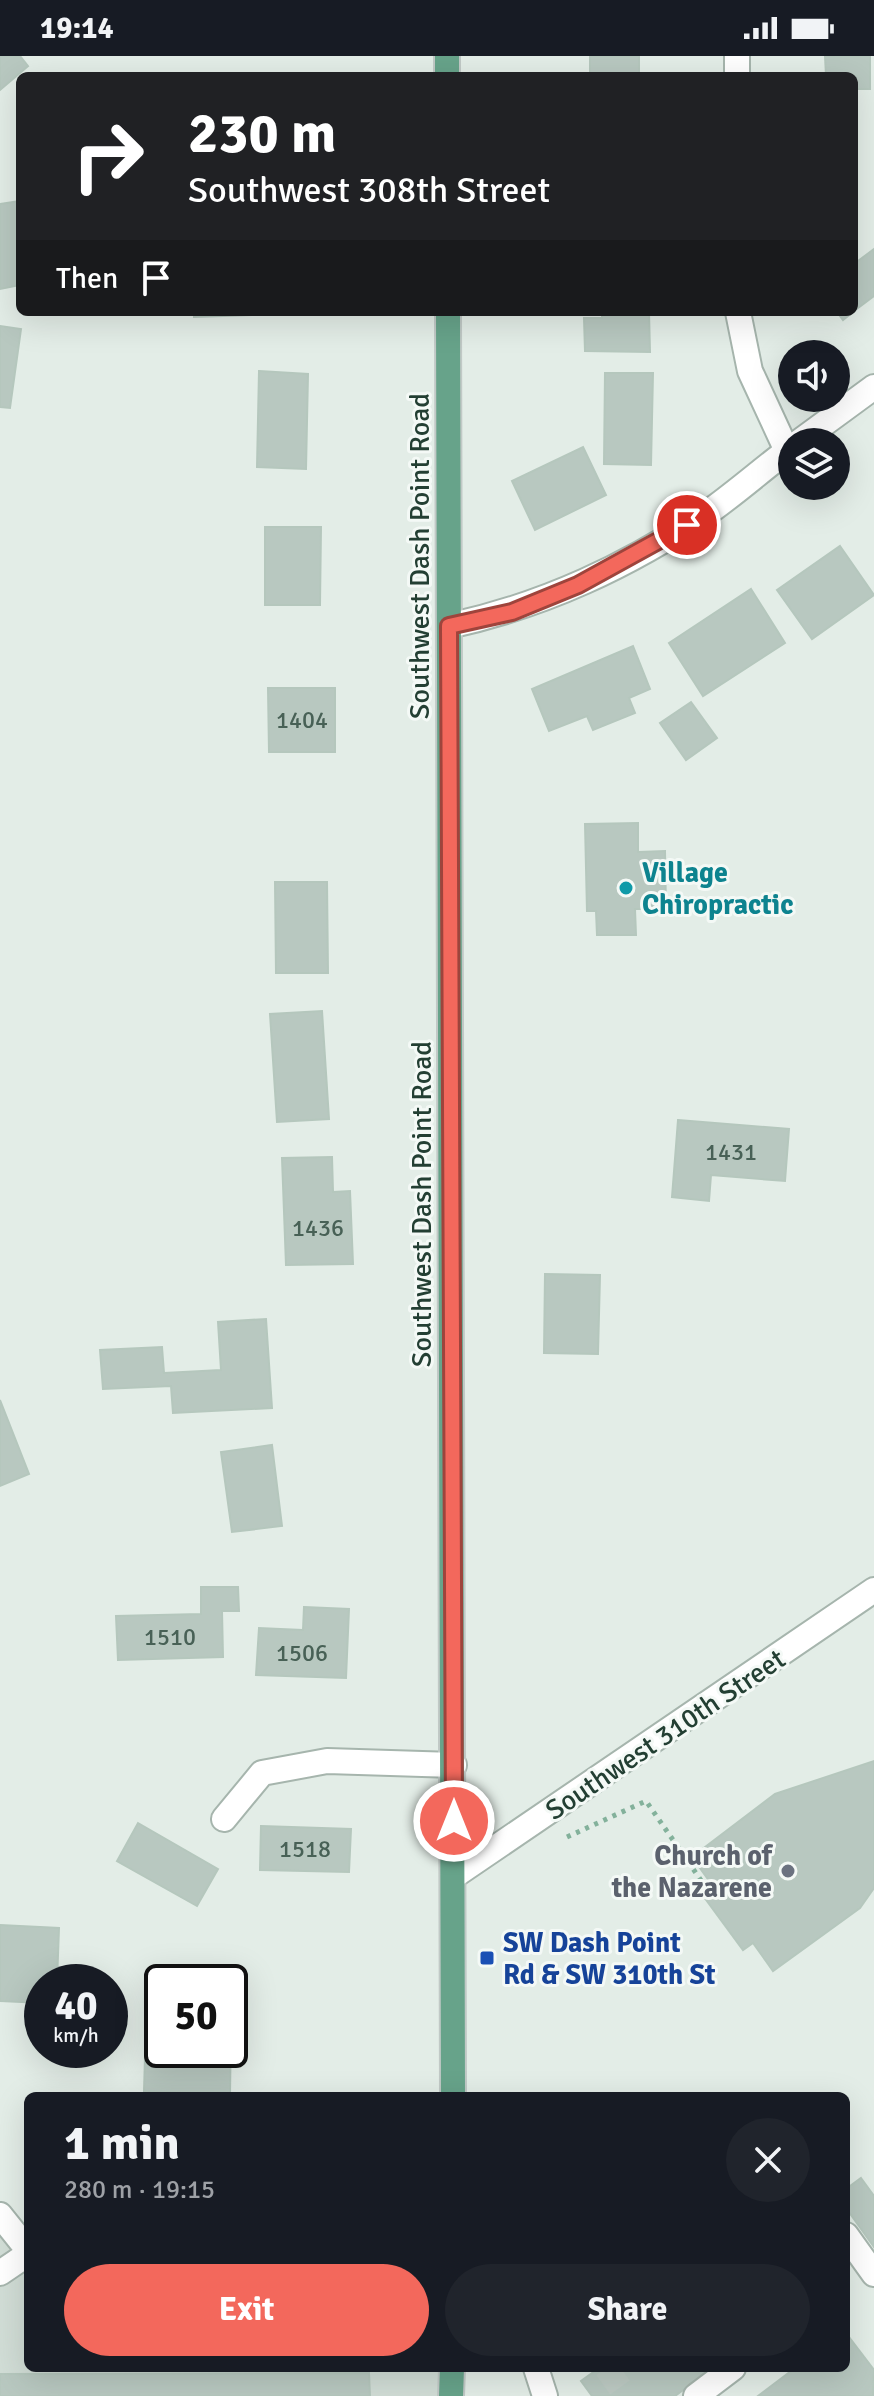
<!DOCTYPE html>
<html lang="en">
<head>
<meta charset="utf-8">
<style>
	:root { --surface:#171b24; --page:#20242c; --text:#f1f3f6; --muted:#9ea1a6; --accent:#f3685c }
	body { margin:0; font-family:Signika,sans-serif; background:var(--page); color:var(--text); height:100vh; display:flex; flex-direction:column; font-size:30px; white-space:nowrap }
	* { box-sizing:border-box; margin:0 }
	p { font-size:26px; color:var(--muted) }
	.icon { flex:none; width:44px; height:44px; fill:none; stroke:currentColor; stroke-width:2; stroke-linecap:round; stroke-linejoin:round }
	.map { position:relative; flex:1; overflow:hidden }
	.drawer { position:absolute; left:24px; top:2036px; width:826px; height:280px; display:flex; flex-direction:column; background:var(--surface); border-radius:12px; box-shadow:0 8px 32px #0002 }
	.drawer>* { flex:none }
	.banner { position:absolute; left:16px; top:16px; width:842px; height:244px; border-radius:12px; box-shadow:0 8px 32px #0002; background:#202124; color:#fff; overflow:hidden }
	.controls { position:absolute; left:778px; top:284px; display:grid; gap:16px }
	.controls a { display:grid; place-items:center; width:72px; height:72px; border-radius:50%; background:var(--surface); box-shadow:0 8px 32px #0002; font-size:40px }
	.speed { position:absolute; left:24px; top:1908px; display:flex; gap:16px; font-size:40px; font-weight:700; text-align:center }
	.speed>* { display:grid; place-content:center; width:104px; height:104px; border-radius:50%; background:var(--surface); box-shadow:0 8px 32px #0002; line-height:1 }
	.speed small { font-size:20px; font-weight:400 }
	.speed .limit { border:4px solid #111; border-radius:12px; background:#fff; color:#111 }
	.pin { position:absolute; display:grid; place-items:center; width:68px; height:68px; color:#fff; margin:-34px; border:4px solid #fff; border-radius:50%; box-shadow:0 2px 8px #0007 }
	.me { position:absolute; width:88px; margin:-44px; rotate:0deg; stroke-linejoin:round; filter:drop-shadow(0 0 6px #0008) }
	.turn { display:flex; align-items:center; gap:28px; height:168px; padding:0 40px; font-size:36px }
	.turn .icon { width:104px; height:104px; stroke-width:2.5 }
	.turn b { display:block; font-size:56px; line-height:68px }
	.then { display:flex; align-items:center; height:76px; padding:0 40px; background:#0003; gap:16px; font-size:30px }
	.round { display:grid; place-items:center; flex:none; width:84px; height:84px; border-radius:42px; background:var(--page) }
	.summary { display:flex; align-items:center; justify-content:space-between; height:136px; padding:0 40px }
	h1 { font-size:48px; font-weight:700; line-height:60px }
	.action { display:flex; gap:16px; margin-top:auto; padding:16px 40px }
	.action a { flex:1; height:92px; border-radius:48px; background:var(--accent); color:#fff; font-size:32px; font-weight:700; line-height:92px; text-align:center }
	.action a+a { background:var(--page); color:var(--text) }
	.status { display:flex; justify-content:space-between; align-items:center; height:56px; padding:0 40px; background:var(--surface); direction:ltr }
	.status svg { height:22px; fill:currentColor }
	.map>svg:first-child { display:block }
</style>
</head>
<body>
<div class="status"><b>19:14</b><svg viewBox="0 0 49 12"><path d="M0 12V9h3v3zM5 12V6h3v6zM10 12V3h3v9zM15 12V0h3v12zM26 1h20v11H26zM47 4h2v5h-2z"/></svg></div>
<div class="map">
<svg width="874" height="2340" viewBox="0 0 874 2340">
	<rect width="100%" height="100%" fill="#e3ede7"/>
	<!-- built -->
	<polygon fill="#d1ddd6" points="0,2173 28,2194 28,2312 452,2312 451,2340 0,2340"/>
	<!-- building -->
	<g fill="#b8c8c0" stroke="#b5c7bd" stroke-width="2">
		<polygon points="0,0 20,0 28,10 0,34"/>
		<rect x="590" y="0" width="49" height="20"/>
		<polygon points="825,0 870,0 870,33 854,33 854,20 826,20"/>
		<polygon points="20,145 20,229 0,233 0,148"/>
		<polygon points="874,193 874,240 854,255 854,208"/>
		<polygon points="194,256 251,256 251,259 194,261"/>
		<polygon points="602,256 649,256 650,296 585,295 584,262 602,262"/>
		<polygon points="837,256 853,256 843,264"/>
		<polygon points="0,270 21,273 10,352 0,351"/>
		<polygon points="259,315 308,318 306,413 257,411"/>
		<polygon points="605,317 653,317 651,409 604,408"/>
		<polygon points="583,391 606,439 535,474 512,425"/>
		<polygon points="265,471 321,471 320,549 265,549"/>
		<polygon points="840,490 874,539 812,583 777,534"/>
		<polygon points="751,533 785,587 703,640 669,587"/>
		<polygon points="633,590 650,633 629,642 635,657 593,674 587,660 549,675 532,633"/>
		<polygon points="268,632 335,632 335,696 269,696"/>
		<polygon points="691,646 717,682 686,704 660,667"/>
		<polygon points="638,767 638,796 665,795 666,853 635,853 636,879 597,879 596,855 587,855 585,768"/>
		<polygon points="275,826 327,826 328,917 276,917"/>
		<polygon points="322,955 329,1063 277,1066 270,958"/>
		<polygon points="678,1064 789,1073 785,1125 711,1119 709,1145 672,1141"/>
		<polygon points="332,1101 333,1136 350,1135 353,1208 286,1209 282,1102"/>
		<polygon points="545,1218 600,1219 598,1298 544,1297"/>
		<polygon points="266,1263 272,1352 173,1357 171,1330 103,1333 100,1294 162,1291 164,1317 221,1314 218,1266"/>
		<polygon points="0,1344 29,1418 0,1430"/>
		<polygon points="272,1389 282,1470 232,1476 221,1396"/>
		<polygon points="201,1531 238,1531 239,1555 222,1555 223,1601 118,1604 116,1560 201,1558"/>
		<polygon points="304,1551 349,1553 346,1622 256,1619 259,1572 303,1574"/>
		<polygon points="874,1705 874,1832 860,1852 773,1915 753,1887 743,1894 701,1837 712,1829 692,1801 775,1738"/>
		<polygon points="138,1767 218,1813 197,1850 117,1805"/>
		<polygon points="261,1770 351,1773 349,1816 260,1814"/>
		<polygon points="0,1869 59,1872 57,1926 42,1926 42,1947 0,1945"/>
		<polygon points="146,1967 162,1968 162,1994 230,1994 231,1970 230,2039 144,2035"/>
		<polygon points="861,2122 874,2140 874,2191 846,2152 846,2133"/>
		<polygon points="846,2277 874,2314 873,2340 758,2340 795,2312 846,2312"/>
		<polygon points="599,2312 713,2312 675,2340 592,2340 581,2325"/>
		<polygon points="369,2317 370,2340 0,2340 0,2318"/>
	</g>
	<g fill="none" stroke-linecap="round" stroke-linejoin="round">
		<!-- minor-tunnel -->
		<polyline stroke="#bdcac3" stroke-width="24" stroke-dasharray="24 12" stroke-linecap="butt" points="606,2312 626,2340"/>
		<defs>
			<g id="minor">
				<polyline points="737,20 737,0"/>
				<polyline points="738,256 750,315 787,395"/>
				<polyline points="799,386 874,331"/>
				<path d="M449,570C545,549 628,510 710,455C738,435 764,412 792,391"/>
				<polyline points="224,1763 262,1717 327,1705 454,1709"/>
				<polyline points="454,1820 874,1534"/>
				<polyline points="0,2159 28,2194"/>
				<polyline points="846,2179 874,2218"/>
				<polyline points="0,2217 28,2198"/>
				<polyline points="536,2312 545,2340"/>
				<polyline points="696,2340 733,2312"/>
			</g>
			<g id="major">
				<polyline points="447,0 447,20"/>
				<polyline points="448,256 453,2040"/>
				<polyline points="451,2340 452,2312"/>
			</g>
		</defs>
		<!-- minor casing -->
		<use href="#minor" stroke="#a6b5ad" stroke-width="28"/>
		<!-- major casing -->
		<use href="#major" stroke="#c1c9c6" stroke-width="28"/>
		<!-- path -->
		<polyline stroke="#83b19b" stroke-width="5" stroke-dasharray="4 6" stroke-linecap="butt" points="567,1781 646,1745 707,1833"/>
		<!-- minor -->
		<use href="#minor" stroke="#fff" stroke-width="24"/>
		<!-- major -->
		<use href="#major" stroke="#67a38a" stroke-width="24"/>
	</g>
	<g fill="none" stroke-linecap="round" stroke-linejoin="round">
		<defs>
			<polyline id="route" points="454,1765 449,570 512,556 578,529 687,469"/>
		</defs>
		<!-- route casing -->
		<use href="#route" stroke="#9e443c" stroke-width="20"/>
		<!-- route -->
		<use href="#route" stroke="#f3685c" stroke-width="14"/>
	</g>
	<!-- markers -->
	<circle fill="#0f9aa8" stroke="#f4f9f6" stroke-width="3" cx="626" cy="832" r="8"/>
	<circle fill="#6b7280" stroke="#f4f9f6" stroke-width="3" cx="788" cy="1815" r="8"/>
	<rect fill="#1a4fb4" stroke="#f4f9f6" stroke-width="3" x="479" y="1894" width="16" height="16" rx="4"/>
	<g text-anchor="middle" stroke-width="6" stroke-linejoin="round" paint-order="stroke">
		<!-- number labels -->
		<g font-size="24" fill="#486156">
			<text x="302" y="672">1404</text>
			<text x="731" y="1104">1431</text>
			<text x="318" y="1180">1436</text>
			<text x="170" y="1589">1510</text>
			<text x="302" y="1605">1506</text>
			<text x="305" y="1801">1518</text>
		</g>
		<!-- street labels -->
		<g font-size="28" fill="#233f33" stroke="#f4f9f6">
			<text transform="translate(419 500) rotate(-90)" y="10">Southwest Dash Point Road</text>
			<text transform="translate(421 1148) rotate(-90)" y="10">Southwest Dash Point Road</text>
			<text transform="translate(665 1678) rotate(-34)" y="10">Southwest 310th Street</text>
		</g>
		<!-- culture labels -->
		<g font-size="28" font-weight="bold" fill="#0d838f" stroke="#f4f9f6" text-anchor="start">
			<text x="642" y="826">Village<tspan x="642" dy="32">Chiropractic</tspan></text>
		</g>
		<!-- worship labels -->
		<g font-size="28" font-weight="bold" fill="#5b616d" stroke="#f4f9f6" text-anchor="end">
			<text x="772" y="1809">Church of<tspan x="772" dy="32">the Nazarene</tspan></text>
		</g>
		<!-- transit labels -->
		<g font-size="28" font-weight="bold" fill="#164399" stroke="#f4f9f6" text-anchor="start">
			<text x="503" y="1896">SW Dash Point<tspan x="503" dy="32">Rd &amp; SW 310th St</tspan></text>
		</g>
	</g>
</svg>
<div class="controls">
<a><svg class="icon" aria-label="sound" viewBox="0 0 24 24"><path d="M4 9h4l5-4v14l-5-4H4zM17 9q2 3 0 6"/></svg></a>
<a><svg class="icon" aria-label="layers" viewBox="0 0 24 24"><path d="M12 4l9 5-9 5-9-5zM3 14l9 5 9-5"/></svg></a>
</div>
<div class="speed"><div>40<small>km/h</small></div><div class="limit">50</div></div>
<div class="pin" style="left:687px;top:469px;background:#d93025"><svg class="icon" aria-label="arrive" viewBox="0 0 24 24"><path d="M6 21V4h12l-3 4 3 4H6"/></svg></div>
<svg class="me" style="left:454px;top:1765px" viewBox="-20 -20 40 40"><circle r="17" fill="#f3685c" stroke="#fff" stroke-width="3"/><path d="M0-11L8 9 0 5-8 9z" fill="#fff"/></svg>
<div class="banner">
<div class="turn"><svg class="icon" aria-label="right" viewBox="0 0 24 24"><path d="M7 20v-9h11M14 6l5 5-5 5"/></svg><div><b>230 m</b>Southwest 308th Street</div></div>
<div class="then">Then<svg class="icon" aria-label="arrive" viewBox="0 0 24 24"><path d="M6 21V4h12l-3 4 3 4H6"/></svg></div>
</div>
<section class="drawer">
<div class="summary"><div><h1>1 min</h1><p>280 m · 19:15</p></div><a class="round"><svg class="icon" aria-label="close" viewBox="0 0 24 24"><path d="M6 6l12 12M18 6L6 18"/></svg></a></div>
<div class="action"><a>Exit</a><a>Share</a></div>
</section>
</div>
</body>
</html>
